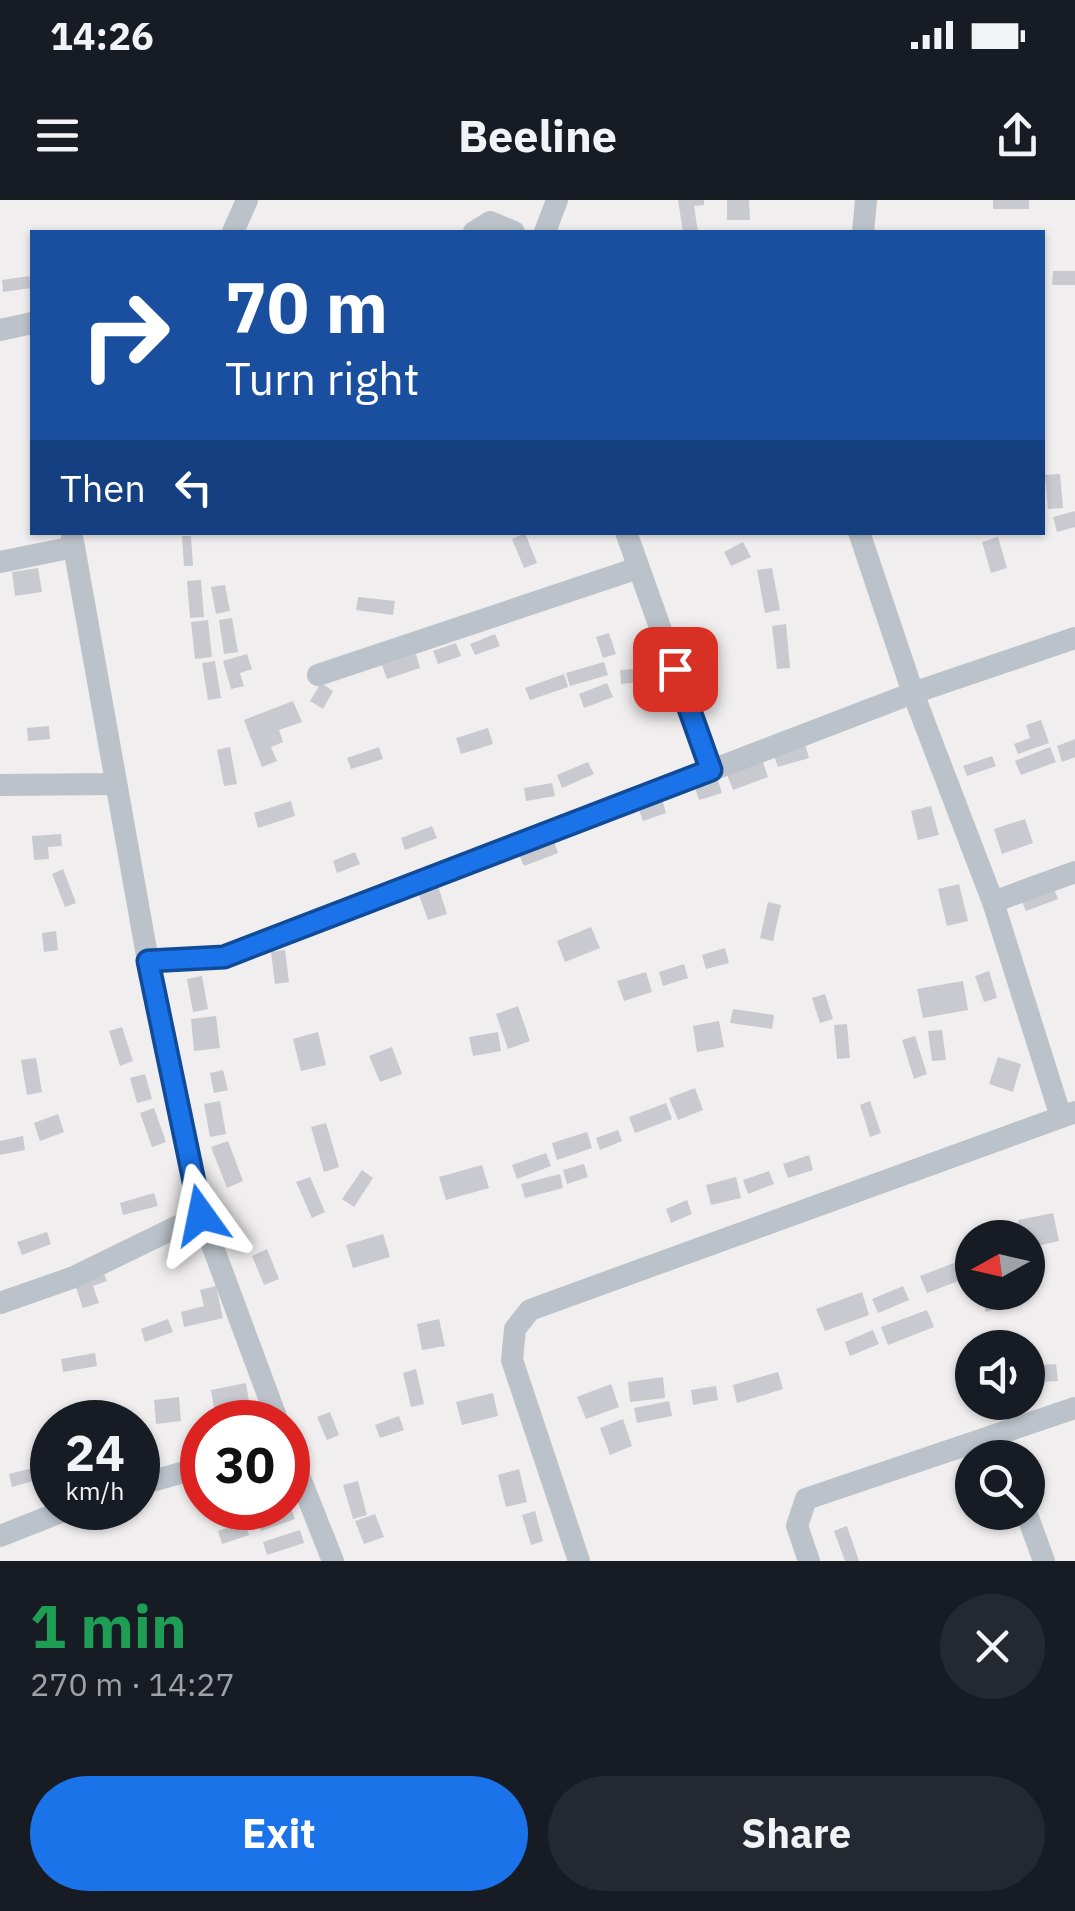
<!DOCTYPE html>
<html lang="en">
<head>
<meta charset="utf-8">
<style>
	:root { --surface:#171b24; --page:#242831; --text:#f1f3f6; --muted:#9ea1a6; --accent:#1a73e8 }
	body { margin:0; font-family:"IBM Plex Sans",sans-serif; background:var(--page); color:var(--text); height:100vh; display:flex; flex-direction:column; font-size:38px; white-space:nowrap }
	* { box-sizing:border-box; margin:0 }
	p { font-size:32px; color:var(--muted) }
	.icon { flex:none; width:55px; height:55px; fill:none; stroke:currentColor; stroke-width:2; stroke-linecap:round; stroke-linejoin:round }
	.map { position:relative; height:1361px; overflow:hidden }
	.sheet { display:flex; flex-direction:column; background:var(--surface); flex:1 }
	.sheet>* { flex:none }
	.top-card { position:absolute; left:30px; top:30px; width:1015px; height:305px; border-radius:0px; box-shadow:0 2px 8px #0004; background:#1a4fa0; color:#fff; overflow:hidden }
	.needle { width:65px; rotate:262deg }
	.fabs { position:absolute; left:955px; top:1020px; display:grid; gap:20px }
	.fabs a { display:grid; place-items:center; width:90px; height:90px; border-radius:50%; background:var(--surface); box-shadow:0 2px 8px #0004; font-size:50px }
	.speed { position:absolute; left:30px; top:1200px; display:flex; gap:20px; font-size:50px; font-weight:700; text-align:center }
	.speed>* { display:grid; place-content:center; width:130px; height:130px; border-radius:50%; background:var(--surface); box-shadow:0 2px 8px #0004; line-height:1 }
	.speed small { font-size:25px; font-weight:400 }
	.speed .limit { border:15px solid #d22; background:#fff; color:#111 }
	.pin { position:absolute; display:grid; place-items:center; width:85px; height:85px; color:#fff; margin:-42px; border-radius:20px; box-shadow:0 5px 15px #0006 }
	.me { position:absolute; width:110px; margin:-55px; rotate:348deg; stroke-linejoin:round; filter:drop-shadow(0 0 8px #0008) }
	.turn { display:flex; align-items:center; gap:35px; height:210px; padding:0 30px; font-size:45px }
	.turn .icon { width:130px; height:130px; stroke-width:2.5 }
	.turn b { display:block; font-size:70px; line-height:85px }
	.then { display:flex; align-items:center; height:95px; padding:0 30px; background:#0003; gap:20px; font-size:38px }
	.round { display:grid; place-items:center; flex:none; width:105px; height:105px; border-radius:52px; background:var(--page) }
	.head { display:flex; align-items:center; justify-content:space-between; height:170px; padding:0 30px }
	h1 { font-size:60px; font-weight:800; line-height:75px; color:#1e9e55 }
	.cta { display:flex; gap:20px; margin-top:auto; padding:20px 30px }
	.cta a { flex:1; height:115px; border-radius:60px; background:var(--accent); color:#fff; font-size:40px; font-weight:800; line-height:115px; text-align:center }
	.cta a+a { background:var(--page); color:var(--text) }
	.status { display:flex; justify-content:space-between; align-items:center; height:70px; padding:0 50px; background:var(--surface); direction:ltr }
	.status svg { height:28px; fill:currentColor }
	header { display:flex; justify-content:space-between; align-items:center; height:130px; padding:0 30px; background:var(--surface); font-size:45px; font-weight:800 }
	.map>svg:first-child { display:block }
</style>
</head>
<body>
<div class="status"><b>14:26</b><svg viewBox="0 0 49 12"><path d="M0 12V9h3v3zM5 12V6h3v6zM10 12V3h3v9zM15 12V0h3v12zM26 1h20v11H26zM47 4h2v5h-2z"/></svg></div>
<header><svg class="icon" aria-label="menu" viewBox="0 0 24 24"><path d="M4 6h16M4 12h16M4 18h16"/></svg>Beeline<svg class="icon" aria-label="share" viewBox="0 0 24 24"><path d="M12 15V3M7 8l5-5 5 5M5 13v7h14v-7"/></svg></header>
<div class="map">
<svg width="1075" height="1361" viewBox="0 0 1075 1361">
	<rect width="100%" height="100%" fill="#f0eeee"/>
	<!-- building -->
	<g fill="#c9cad0">
		<polygon points="678,0 704,0 704,5 694,6 698,32 683,32"/>
		<polygon points="727,0 749,0 750,20 727,20"/>
		<rect x="993" y="0" width="36" height="9"/>
		<polygon points="1053,71 1075,71 1075,85 1052,85"/>
		<polygon points="29,76 31,88 3,92 2,80"/>
		<polygon points="1060,274 1063,308 1048,309 1045,275"/>
		<polygon points="1075,311 1075,327 1057,332 1053,317"/>
		<polygon points="525,333 537,363 524,368 512,339"/>
		<polygon points="182,336 191,336 193,366 184,366"/>
		<polygon points="998,337 1007,368 991,373 982,342"/>
		<polygon points="743,342 751,357 731,366 724,352"/>
		<polygon points="38,368 42,392 15,396 12,372"/>
		<polygon points="772,368 780,410 765,413 757,370"/>
		<polygon points="201,380 204,417 190,418 187,381"/>
		<polygon points="225,385 230,411 216,414 211,387"/>
		<polygon points="358,397 395,401 393,415 356,410"/>
		<polygon points="232,418 238,452 224,454 219,420"/>
		<polygon points="208,420 212,457 195,459 191,422"/>
		<polygon points="786,424 790,468 777,469 772,426"/>
		<polygon points="609,433 616,454 603,458 596,437"/>
		<polygon points="495,434 500,446 475,455 470,444"/>
		<polygon points="456,443 461,456 438,464 433,451"/>
		<polygon points="247,454 252,469 240,473 244,486 231,489 223,461"/>
		<polygon points="416,454 420,468 387,479 382,465"/>
		<polygon points="215,461 221,498 208,500 202,463"/>
		<polygon points="604,462 608,475 570,486 566,473"/>
		<polygon points="649,468 650,481 621,484 620,470"/>
		<polygon points="564,474 568,487 530,500 525,488"/>
		<polygon points="321,483 333,491 323,509 310,501"/>
		<polygon points="607,483 613,497 584,508 579,494"/>
		<polygon points="293,501 302,522 279,530 283,542 271,547 277,561 262,567 244,520"/>
		<polygon points="1041,520 1049,543 1018,554 1014,544 1030,538 1026,525"/>
		<polygon points="49,526 50,539 28,541 27,528"/>
		<polygon points="488,528 493,544 461,554 456,538"/>
		<polygon points="1075,539 1075,557 1062,562 1057,546"/>
		<polygon points="805,544 809,558 778,567 773,553"/>
		<polygon points="230,547 237,584 224,586 217,550"/>
		<polygon points="379,547 383,559 351,569 347,558"/>
		<polygon points="1050,547 1056,562 1021,575 1015,561"/>
		<polygon points="992,556 996,566 967,576 963,566"/>
		<polygon points="762,559 768,577 733,590 726,572"/>
		<polygon points="588,562 594,574 562,588 557,575"/>
		<polygon points="717,577 722,593 699,600 694,585"/>
		<polygon points="552,583 555,596 526,601 524,588"/>
		<polygon points="662,599 666,613 643,621 638,607"/>
		<polygon points="291,601 295,616 258,628 254,613"/>
		<polygon points="931,606 939,635 918,640 911,611"/>
		<polygon points="1025,619 1033,643 1002,654 994,629"/>
		<polygon points="432,626 437,638 405,650 401,638"/>
		<polygon points="61,634 62,646 48,647 49,659 34,660 32,636"/>
		<polygon points="553,639 558,653 524,666 518,652"/>
		<polygon points="355,652 360,664 337,673 333,661"/>
		<polygon points="63,669 76,703 65,707 52,674"/>
		<polygon points="959,684 968,721 947,726 938,689"/>
		<polygon points="438,686 447,714 428,720 418,692"/>
		<polygon points="1053,686 1058,699 1026,711 1021,699"/>
		<polygon points="768,702 781,705 773,741 760,738"/>
		<polygon points="591,727 600,748 565,762 557,741"/>
		<polygon points="56,731 58,750 44,752 42,733"/>
		<polygon points="725,748 729,763 706,769 702,755"/>
		<polygon points="285,750 289,782 275,784 271,752"/>
		<polygon points="684,764 688,778 663,786 659,772"/>
		<polygon points="989,771 997,798 984,802 975,776"/>
		<polygon points="646,772 652,792 624,801 617,781"/>
		<polygon points="202,776 208,809 193,812 187,779"/>
		<polygon points="963,781 968,810 923,818 917,789"/>
		<polygon points="825,794 833,819 820,823 812,798"/>
		<polygon points="518,806 530,841 508,849 496,814"/>
		<polygon points="733,809 774,815 772,829 730,823"/>
		<polygon points="216,816 220,848 194,851 191,819"/>
		<polygon points="719,821 724,847 697,852 693,826"/>
		<polygon points="847,824 850,858 837,859 834,825"/>
		<polygon points="122,827 133,861 120,866 109,831"/>
		<polygon points="942,830 946,860 932,861 928,831"/>
		<polygon points="318,832 326,865 301,871 293,839"/>
		<polygon points="498,832 501,851 473,856 469,837"/>
		<polygon points="915,836 927,874 914,879 902,840"/>
		<polygon points="392,847 402,874 380,882 369,856"/>
		<polygon points="998,857 1021,864 1013,892 989,884"/>
		<polygon points="36,858 42,892 27,895 21,860"/>
		<polygon points="223,870 228,890 214,893 210,873"/>
		<polygon points="145,874 152,899 137,903 130,878"/>
		<polygon points="695,888 703,910 678,920 669,898"/>
		<polygon points="220,901 226,934 210,937 204,904"/>
		<polygon points="870,901 881,933 870,937 860,905"/>
		<polygon points="666,903 672,919 635,933 629,917"/>
		<polygon points="154,908 166,942 152,947 140,913"/>
		<polygon points="58,914 64,932 40,941 34,923"/>
		<polygon points="326,923 339,967 324,972 311,927"/>
		<polygon points="618,930 622,941 600,950 596,938"/>
		<polygon points="587,932 592,948 557,960 552,943"/>
		<polygon points="23,936 25,950 0,955 0,941"/>
		<polygon points="228,941 243,981 227,988 211,947"/>
		<polygon points="546,953 551,966 517,979 512,965"/>
		<polygon points="809,955 813,970 788,978 783,964"/>
		<polygon points="584,964 588,977 567,984 563,970"/>
		<polygon points="482,965 489,988 446,1000 439,977"/>
		<polygon points="362,970 373,978 354,1007 342,999"/>
		<polygon points="769,971 774,984 748,994 743,980"/>
		<polygon points="560,974 563,988 525,998 521,984"/>
		<polygon points="310,977 325,1012 312,1018 296,982"/>
		<polygon points="736,977 741,998 711,1005 706,985"/>
		<polygon points="154,993 158,1006 123,1015 120,1003"/>
		<polygon points="687,1000 692,1014 671,1023 666,1009"/>
		<polygon points="1053,1013 1059,1041 1028,1048 1028,1038 1021,1038 1018,1020"/>
		<polygon points="47,1032 51,1044 22,1055 17,1042"/>
		<polygon points="383,1034 390,1057 353,1068 346,1045"/>
		<polygon points="267,1049 279,1079 264,1085 252,1056"/>
		<polygon points="959,1061 966,1078 927,1093 920,1076"/>
		<polygon points="102,1069 107,1081 93,1086 99,1103 83,1108 73,1079"/>
		<polygon points="216,1086 223,1118 184,1127 181,1112 204,1106 200,1090"/>
		<polygon points="903,1086 909,1100 878,1113 872,1099"/>
		<polygon points="862,1092 869,1115 825,1131 816,1109"/>
		<polygon points="980,1092 1019,1092 1021,1102 986,1112"/>
		<polygon points="927,1110 934,1127 888,1145 881,1127"/>
		<polygon points="168,1119 173,1132 145,1142 141,1129"/>
		<polygon points="439,1119 445,1146 422,1150 417,1124"/>
		<polygon points="873,1130 879,1144 850,1156 845,1142"/>
		<polygon points="95,1153 97,1166 63,1172 61,1159"/>
		<polygon points="1056,1164 1058,1181 1040,1182 1038,1165"/>
		<polygon points="416,1169 424,1204 411,1207 403,1173"/>
		<polygon points="778,1172 783,1189 737,1203 733,1185"/>
		<polygon points="663,1177 665,1198 630,1202 628,1182"/>
		<polygon points="246,1183 249,1201 214,1208 211,1190"/>
		<polygon points="611,1184 619,1207 586,1219 577,1197"/>
		<polygon points="716,1186 718,1200 693,1205 691,1190"/>
		<polygon points="493,1193 498,1216 462,1225 456,1202"/>
		<polygon points="179,1197 181,1221 156,1224 154,1200"/>
		<polygon points="669,1201 672,1216 637,1223 634,1208"/>
		<polygon points="330,1212 339,1235 327,1240 317,1217"/>
		<polygon points="399,1216 404,1230 380,1238 375,1225"/>
		<polygon points="623,1219 632,1246 610,1255 600,1228"/>
		<polygon points="41,1266 44,1278 12,1287 9,1274"/>
		<polygon points="519,1269 527,1302 506,1307 498,1275"/>
		<polygon points="972,1277 972,1312 985,1313 972,1318 959,1281"/>
		<polygon points="358,1281 367,1315 353,1319 343,1285"/>
		<polygon points="291,1307 295,1319 261,1331 256,1318"/>
		<polygon points="535,1311 543,1341 531,1345 522,1315"/>
		<polygon points="375,1314 384,1337 364,1344 355,1321"/>
		<polygon points="245,1322 249,1335 222,1344 218,1331"/>
		<polygon points="847,1326 859,1361 845,1361 834,1331"/>
		<polygon points="300,1330 304,1343 267,1355 263,1342"/>
	</g>
	<g fill="none" stroke-linecap="round" stroke-linejoin="round">
		<!-- minor -->
		<g stroke="#bbc2c9" stroke-width="22">
			<polyline points="233,32 247,0"/>
			<polyline points="474,32 490,22 514,32"/>
			<polyline points="545,32 557,0"/>
			<polyline points="863,32 866,0"/>
			<polyline points="0,130 32,123"/>
			<polyline points="626,332 711,570"/>
			<polyline points="859,332 913,493 993,702 1061,917"/>
			<polyline points="74,347 148,761 201,1015 278,1222"/>
			<polyline points="0,362 74,347 72,337"/>
			<polyline points="318,475 638,368"/>
			<polyline points="0,585 116,584"/>
			<polyline points="993,702 1075,672"/>
			<polyline points="148,761 224,757 913,493 1075,438"/>
			<polyline points="0,1103 74,1077 201,1015"/>
			<polyline points="288,1248 333,1361"/>
			<polyline points="138,1285 202,1267"/>
			<polyline points="1026,1312 1044,1361"/>
			<polyline points="0,1336 71,1308"/>
			<polyline points="579,1361 512,1160 515,1129 530,1110 1075,912"/>
			<polyline points="809,1361 797,1326 806,1299 1075,1208"/>
		</g>
	</g>
	<g fill="none" stroke-linecap="round" stroke-linejoin="round">
		<defs>
			<polyline id="route" points="201,1015 148,761 224,757 711,570 675,469"/>
		</defs>
		<!-- route casing -->
		<use href="#route" stroke="#114b97" stroke-width="25"/>
		<!-- route -->
		<use href="#route" stroke="#1a73e8" stroke-width="18"/>
	</g>
</svg>
<div class="fabs">
<a><svg class="needle" viewBox="-14 -14 28 28"><path d="M0-13l5 13h-10z" fill="#e53935"/><path d="M0 13l5-13h-10z" fill="#9ea1a6"/></svg></a>
<a><svg class="icon" aria-label="sound" viewBox="0 0 24 24"><path d="M4 9h4l5-4v14l-5-4H4zM17 9q2 3 0 6"/></svg></a>
<a><svg class="icon" aria-label="search" viewBox="0 0 24 24"><circle cx="10" cy="10" r="6"/><path d="M15 15l6 6"/></svg></a>
</div>
<div class="speed"><div>24<small>km/h</small></div><div class="limit">30</div></div>
<div class="pin" style="left:675px;top:469px;background:#d93025"><svg class="icon" aria-label="arrive" viewBox="0 0 24 24"><path d="M6 21V4h12l-3 4 3 4H6"/></svg></div>
<svg class="me" style="left:201px;top:1015px" viewBox="-20 -20 40 40"><path d="M0-17L14 15 0 8-14 15z" fill="#1a73e8" stroke="#fff" stroke-width="4"/></svg>
<div class="top-card">
<div class="turn"><svg class="icon" aria-label="right" viewBox="0 0 24 24"><path d="M7 20v-9h11M14 6l5 5-5 5"/></svg><div><b>70 m</b>Turn right</div></div>
<div class="then">Then<svg class="icon" aria-label="left" viewBox="0 0 24 24"><path d="M17 20v-9H6M10 6l-5 5 5 5"/></svg></div>
</div>
</div>
<section class="sheet">
<div class="head"><div><h1>1 min</h1><p>270 m · 14:27</p></div><a class="round"><svg class="icon" aria-label="close" viewBox="0 0 24 24"><path d="M6 6l12 12M18 6L6 18"/></svg></a></div>
<div class="cta"><a>Exit</a><a>Share</a></div>
</section>
</body>
</html>
